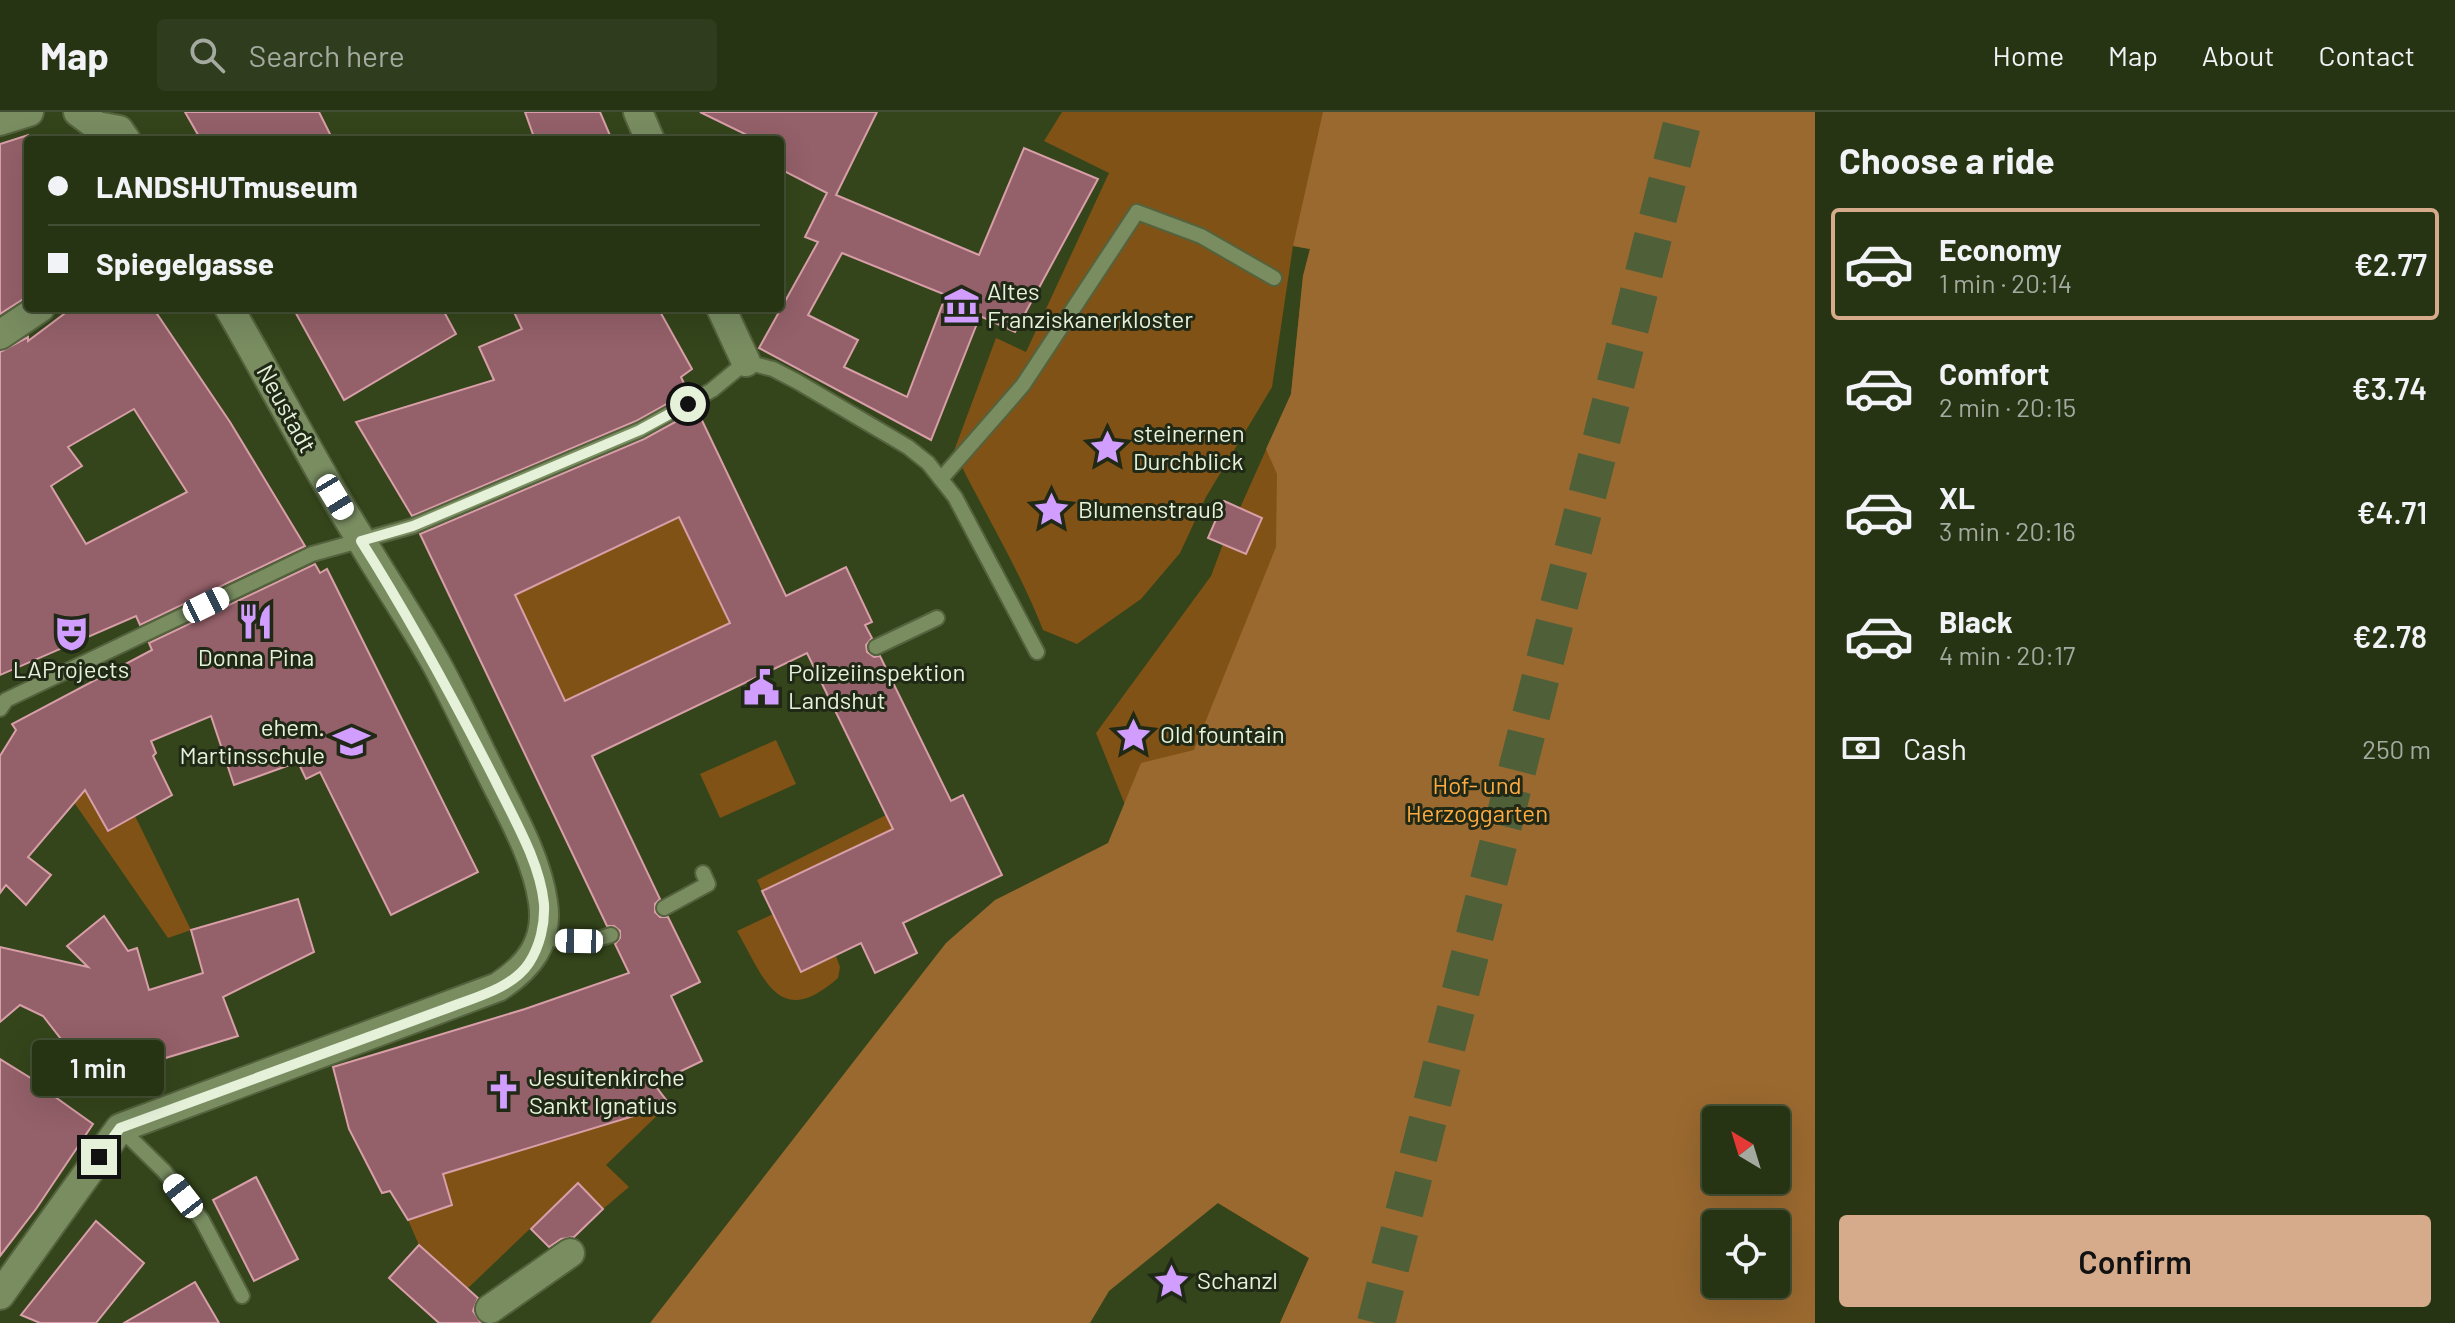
<!DOCTYPE html>
<html lang="en">
<head>
<meta charset="utf-8">
<style>
  :root { --surface:#273414; --page:#2f3c1d; --text:#f1f3f6; --muted:#a4aaa0; --line:#434f34; --accent:#d6ab8b }
  body { margin:0; font-family:Barlow,sans-serif; background:var(--page); color:var(--text); height:100vh; display:flex; flex-direction:column; font-size:30px; white-space:nowrap }
  * { box-sizing:border-box; margin:0 }
  p { font-size:26px; color:var(--muted) }
  .icon { flex:none; width:44px; height:44px; fill:none; stroke:currentColor; stroke-width:2; stroke-linecap:round; stroke-linejoin:round }
  .map { position:relative; flex:1; overflow:hidden }
  .panel { display:flex; flex-direction:column; background:var(--surface); width:640px }
  .panel>* { flex:none }
  .hud { position:absolute; left:24px; top:24px; width:760px; height:176px; border-radius:8px; box-shadow:0 8px 32px #0002,0 0 0 2px var(--line); display:grid; align-content:center; height:176px; padding:0 24px; background:var(--surface) }
  .needle { width:52px; rotate:322deg }
  .controls { position:absolute; left:1702px; top:994px; display:grid; gap:16px }
  .controls a { display:grid; place-items:center; width:88px; height:88px; border-radius:8px; background:var(--surface); box-shadow:0 8px 32px #0002,0 0 0 2px var(--line); font-size:40px }
  .end { position:absolute; width:36px; height:36px; margin:-18px; border:10px solid #e5f1d9; background:#111; box-shadow:0 0 0 4px #111 }
  .from { border-radius:50% }
  .bubble { position:absolute; height:56px; border-radius:8px; background:var(--surface); box-shadow:0 8px 32px #0002,0 0 0 2px var(--line); font-size:26px; font-weight:600; line-height:56px; text-align:center }
  .car { position:absolute; width:24px; height:48px; margin:-24px -12px; border-radius:10px; box-shadow:0 0 6px 2px #0007; background:linear-gradient(#fff 24%,#345 0 40%,#fff 0 76%,#345 0 86%,#fff 0) }
  .hud b { display:flex; align-items:center; gap:28px; height:76px; font-size:30px }
  .hud b+b { border-top:2px solid var(--line) }
  .hud i { width:20px; height:20px; background:var(--text) }
  ul { padding:0; list-style:none }
  li { display:flex; align-items:center; gap:24px; height:112px; margin:0 16px 12px; padding:0 8px; border:4px solid transparent; border-radius:8px }
  li div { flex:1 }
  li b { display:block; font-size:30px }
  li em { font-style:normal; font-weight:600 }
  li.selected { border-color:var(--accent) }
  li>.icon { width:72px; height:72px; stroke-width:1.5 }
  h2 { padding:0 24px; font-size:36px; line-height:96px }
  .pay { display:flex; align-items:center; gap:20px; height:88px; padding:0 24px; font-size:30px }
  .pay p { margin-inline-start:auto }
  .action { display:flex; gap:16px; margin-top:auto; padding:16px 24px }
  .action a { flex:1; height:92px; border-radius:8px; background:var(--accent); color:#111; font-size:32px; font-weight:600; line-height:92px; text-align:center }
  header { display:flex; align-items:center; gap:48px; box-sizing:border-box; height:112px; padding:0 40px; background:var(--surface); border-bottom:2px solid var(--line) }
  header strong { font-size:38px }
  nav { display:flex; gap:44px; margin-inline-start:auto; font-size:28px }
  .search { width:560px; height:72px; background:var(--page); display:flex; align-items:center; gap:20px; box-sizing:border-box; padding:0 28px; border-radius:8px; color:var(--muted); font-size:30px }
  main { display:flex; flex:1; min-height:0 }
  .map>svg:first-child { display:block }
</style>
</head>
<body>
<header>
<strong>Map</strong>
<div class="search"><svg class="icon" aria-label="search" viewBox="0 0 24 24"><circle cx="10" cy="10" r="6"/><path d="M15 15l6 6"/></svg>Search here</div>
<nav><a>Home</a><a>Map</a><a>About</a><a>Contact</a></nav>
</header>
<main>
<div class="map">
<svg width="1815" height="1211" viewBox="0 0 1815 1211">
  <rect width="100%" height="100%" fill="#34451b"/>
  <!-- green -->
  <g fill="#815215" fill-rule="evenodd">
    <path d="M 1062,0 L 1815,0 L 1815,1211 L 1280,1211 L 1309,1146 L 1218,1091 L 1142,735 L 1096,621 L 1211,464 L 1223,432 L 1246,442 L 1262,406 L 1240,396 L 1291,282 L 1303,164 L 1310,137 L 1293,134 L 1272,275 L 1206,385 L 1180,441 L 1141,487 L 1077,532 L 1043,518 C 1019,456 983,399 954,339 L 996,226 L 1026,240 L 1109,61 L 1044,29 ZM 1716,1008 L 1776,1008 L 1776,1068 L 1716,1068 ZM 1716,1112 L 1776,1112 L 1776,1172 L 1716,1172 Z"/>
    <polygon points="679,405 729,511 565,589 515,483"/>
    <polygon points="776,628 796,672 720,706 700,662"/>
    <polygon points="85,678 108,719 135,704 191,818 168,826 71,686"/>
    <polygon points="886,703 893,717 762,779 757,768"/>
    <path d="M 773,802 L 801,860 L 836,844 L 840,855 L 838,866 C 779,918 765,868 737,819 Z"/>
    <polygon points="669,992 606,1053 629,1075 603,1097 578,1071 467,1177 419,1133 408,1108 452,1093 443,1062"/>
  </g>
  <!-- forest -->
  <path fill="#9a6930" fill-rule="evenodd" d="M 1323,0 L 1815,0 L 1815,1211 L 1280,1211 L 1309,1146 L 1218,1091 L 1109,1179 L 1090,1211 L 650,1211 L 946,831 L 995,788 L 1108,731 L 1141,651 L 1194,638 L 1276,435 L 1277,362 L 1266,337 L 1291,282 L 1303,164 L 1310,137 L 1293,134 ZM 1716,1008 L 1776,1008 L 1776,1068 L 1716,1068 ZM 1716,1112 L 1776,1112 L 1776,1172 L 1716,1172 Z"/>
  <!-- building -->
  <g fill="#946069" stroke="#d89fa8" stroke-width="2" fill-rule="evenodd">
    <polygon points="185,0 319,0 333,28 201,28"/>
    <polygon points="525,0 600,0 612,28 535,28"/>
    <path d="M 700,0 L 877,0 L 836,83 L 979,143 L 1024,36 L 1098,67 L 1015,220 L 980,204 L 931,328 L 759,236 L 818,130 L 805,125 L 827,81 L 780,57 L 780,28 L 757,28 ZM 842,141 L 946,183 L 907,285 L 844,255 L 858,228 L 808,203 Z"/>
    <polygon points="28,23 28,184 0,202 0,32"/>
    <path d="M 72,196 L 153,196 L 230,310 L 305,434 L 140,513 L 136,504 L 0,563 L 0,240 L 28,225 L 28,229 ZM 134,297 L 187,380 L 86,432 L 51,374 L 82,354 L 68,335 Z"/>
    <polygon points="293,196 442,196 456,222 344,288"/>
    <polygon points="512,196 658,196 692,257 681,265 688,280 636,309 412,404 356,310 494,268 479,235 522,217"/>
    <path d="M 697,298 L 786,484 L 846,455 L 872,510 L 865,513 L 872,526 L 866,533 L 867,540 L 874,545 L 880,544 L 951,689 L 963,683 L 1002,763 L 903,811 L 917,841 L 875,861 L 861,831 L 801,860 L 762,779 L 893,717 L 807,541 L 592,644 L 660,787 L 655,792 L 655,800 L 660,805 L 668,805 L 700,870 L 671,884 L 702,949 L 654,972 L 670,993 L 443,1062 L 452,1093 L 408,1108 L 390,1079 L 382,1081 L 349,1017 L 333,955 L 525,897 L 629,861 L 615,832 L 620,826 L 620,819 L 614,814 L 607,814 L 420,422 L 644,327 ZM 679,405 L 730,511 L 565,589 L 515,483 Z"/>
    <polygon points="1224,389 1262,406 1246,442 1208,426"/>
    <polygon points="315,452 320,461 327,457 478,760 391,803 320,660 306,667 298,650 234,673 211,604 151,629 156,641 153,644 172,683 108,719 85,678 28,745 51,763 26,793 6,773 0,781 0,644 16,618 12,612 152,538 149,531"/>
    <polygon points="298,787 314,840 223,885 238,924 93,968 43,904 20,893 0,910 0,835 88,855 67,834 104,804 128,839 137,836 149,878 203,861 191,818"/>
    <polygon points="0,947 55,981 51,982 93,1012 36,1097 0,1144"/>
    <polygon points="256,1065 298,1147 254,1169 213,1088"/>
    <polygon points="578,1071 603,1097 574,1125 561,1127 549,1135 531,1117"/>
    <polygon points="96,1109 144,1151 96,1211 40,1211 21,1203"/>
    <polygon points="419,1133 478,1186 473,1199 481,1211 439,1211 389,1166"/>
    <polygon points="195,1170 219,1211 124,1211"/>
  </g>
  <g fill="none" stroke-linecap="round" stroke-linejoin="round">
    <!-- secondary-tunnel -->
    <polyline stroke="#4f5f38" stroke-width="38" stroke-dasharray="38 19" stroke-linecap="butt" points="1376,1211 1685,0"/>
    <defs>
      <g id="lane">
        <polyline points="941,367 1023,273 1137,100 1201,124 1274,166"/>
        <polyline points="876,535 937,506"/>
        <polyline points="0,597 6,588 312,442 413,414 640,318 712,278 746,250 773,257 798,270 908,335 928,351 955,385 1037,540"/>
        <polyline points="664,796 708,772 703,761"/>
        <path d="M 540,825 C 564,830 588,831 611,823"/>
        <polyline points="120,1016 164,1059 202,1108 242,1184"/>
      </g>
      <g id="street">
        <polyline points="78,0 97,14 119,18 126,28"/>
        <polyline points="638,0 650,28"/>
        <polyline points="0,9 29,0"/>
        <polyline points="721,196 746,250"/>
        <polyline points="0,223 40,196"/>
        <path d="M 0,1183 L 120,1016 L 498,875 C 529,855 549,830 543,790 C 537,748 513,705 494,667 C 475,629 457,590 437,553 C 413,510 386,470 361,428 C 314,353 274,273 229,196"/>
        <polyline points="490,1197 570,1141"/>
      </g>
    </defs>
    <!-- lane casing -->
    <use href="#lane" stroke="#54623d" stroke-width="18"/>
    <!-- street casing -->
    <use href="#street" stroke="#54623d" stroke-width="32"/>
    <!-- lane -->
    <use href="#lane" stroke="#798d61" stroke-width="14"/>
    <!-- street -->
    <use href="#street" stroke="#798d61" stroke-width="28"/>
  </g>
  <g fill="none" stroke-linecap="round" stroke-linejoin="round">
    <!-- route -->
    <path stroke="#e5f1d9" stroke-width="10" d="M 99,1045 L 120,1016 L 445,897 C 472,886 512,877 529,851 C 540,834 545,812 544,792 C 540,750 513,705 495,668 C 453,586 410,506 361,429 L 413,414 L 640,318 L 688,292"/>
  </g>
  <!-- icons -->
  <defs>
    <symbol id="museum-bare" viewBox="-9 -9 18 18"><path d="M0-6L6-3V-2H-6V-3ZM-5-1h2V3h-2ZM-1-1h2V3h-2ZM3-1h2V3H3ZM-6 4H6V6H-6Z" fill="#d19dfe" stroke="#202816" stroke-width="2.5" paint-order="stroke"/></symbol>
    <symbol id="sight-bare" viewBox="-9 -9 18 18"><path d="M0-6L1.8-2.2L6-1.7L2.9 1.2L3.7 5.4L0 3.3L-3.7 5.4L-2.9 1.2L-6-1.7L-1.8-2.2Z" fill="#d19dfe" stroke="#202816" stroke-width="2.5" paint-order="stroke"/></symbol>
    <symbol id="restaurant-bare" viewBox="-9 -9 18 18"><path d="M-5-6h1v4h1v-4h1v4h1v-4h1v5L-1.5 .5V6h-2V.5L-5-1ZM5-6V6H3V1.5H1.5Q1.5-4 5-6Z" fill="#d19dfe" stroke="#202816" stroke-width="2.5" paint-order="stroke"/></symbol>
    <symbol id="theatre-bare" viewBox="-9 -9 18 18"><path d="M-5-5.5Q0-4 5-5.5V0Q5 5 0 6Q-5 5-5 0ZM-3.3-2.5H-1v1.5H-3.3ZM1-2.5H3.3v1.5H1ZM-2.8 1Q0 5.5 2.8 1Z" fill="#d19dfe" stroke="#202816" stroke-width="2.5" paint-order="stroke"/></symbol>
    <symbol id="civic-bare" viewBox="-9 -9 18 18"><path d="M-.6-6.5H3V-4.5H.6V-3L4-1V1h2V6H-6V1h2V-1L-.6-3ZM-1.2 2.5V6h2.4V2.5Z" fill="#d19dfe" stroke="#202816" stroke-width="2.5" paint-order="stroke"/></symbol>
    <symbol id="school-bare" viewBox="-9 -9 18 18"><path d="M0-5L7-2L0 1L-7-2ZM-4 1L0 2.5L4 1V4Q0 6-4 4Z" fill="#d19dfe" stroke="#202816" stroke-width="2.5" paint-order="stroke"/></symbol>
    <symbol id="church-bare" viewBox="-9 -9 18 18"><path d="M-1.2-6h2.4v3.5h3.3v2.4h-3.3V6h-2.4V-.1h-3.3v-2.4h3.3Z" fill="#d19dfe" stroke="#202816" stroke-width="2.5" paint-order="stroke"/></symbol>
  </defs>
  <g fill-rule="evenodd">
    <use href="#museum-bare" x="936" y="168" width="51" height="51"/>
    <use href="#sight-bare" x="1082" y="310" width="51" height="51"/>
    <use href="#sight-bare" x="1026" y="372" width="51" height="51"/>
    <use href="#restaurant-bare" x="230" y="484" width="51" height="51"/>
    <use href="#theatre-bare" x="46" y="496" width="51" height="51"/>
    <use href="#civic-bare" x="736" y="550" width="51" height="51"/>
    <use href="#sight-bare" x="1108" y="598" width="51" height="51"/>
    <use href="#school-bare" x="326" y="604" width="51" height="51"/>
    <use href="#church-bare" x="478" y="954" width="51" height="51"/>
    <use href="#sight-bare" x="1146" y="1144" width="51" height="51"/>
  </g>
  <g text-anchor="middle" stroke-width="6" stroke-linejoin="round" paint-order="stroke">
    <!-- poi labels -->
    <g font-size="24" fill="#e5f1d9" stroke="#202816" text-anchor="start">
      <text x="987" y="188">Altes<tspan x="987" dy="28">Franziskanerkloster</tspan></text>
      <text x="1133" y="330">steinernen<tspan x="1133" dy="28">Durchblick</tspan></text>
      <text x="1078" y="406">Blumenstrauß</text>
      <text x="256" y="554" text-anchor="middle">Donna Pina</text>
      <text x="71" y="566" text-anchor="middle">LAProjects</text>
      <text x="788" y="569">Polizeiinspektion<tspan x="788" dy="28">Landshut</tspan></text>
      <text x="325" y="624" text-anchor="end">ehem.<tspan x="325" dy="28">Martinsschule</tspan></text>
      <text x="1160" y="631">Old fountain</text>
      <text x="529" y="974">Jesuitenkirche<tspan x="529" dy="28">Sankt Ignatius</tspan></text>
      <text x="1197" y="1177">Schanzl</text>
    </g>
    <!-- street labels -->
    <g font-size="24" fill="#e5f1d9" stroke="#202816">
      <text transform="translate(286 297) rotate(61)" y="8">Neustadt</text>
    </g>
    <!-- park labels -->
    <g font-size="24" fill="#ffab41" stroke="#202816">
      <text x="1477" y="682">Hof- und<tspan x="1477" dy="28">Herzoggarten</tspan></text>
    </g>
  </g>
</svg>
<div class="controls">
<a><svg class="needle" viewBox="-14 -14 28 28"><path d="M0-13l5 13h-10z" fill="#e53935"/><path d="M0 13l5-13h-10z" fill="#a4aaa0"/></svg></a>
<a><svg class="icon" aria-label="locate" viewBox="0 0 24 24"><circle cx="12" cy="12" r="6"/><path d="M12 2v4M12 18v4M2 12h4M18 12h4"/></svg></a>
</div>
<i class="end from" style="left:688px;top:292px"></i>
<i class="end" style="left:99px;top:1045px"></i>
<div class="bubble" style="left:32px;top:928px;width:132px">1 min</div>
<i class="car" style="left:335px;top:385px;rotate:149deg"></i>
<i class="car" style="left:206px;top:493px;rotate:64deg"></i>
<i class="car" style="left:579px;top:829px;rotate:271deg"></i>
<i class="car" style="left:183px;top:1084px;rotate:322deg"></i>
<div class="hud">
<b><i class="from"></i>LANDSHUTmuseum</b>
<b><i></i>Spiegelgasse</b>
</div>
</div>
<section class="panel">
<h2>Choose a ride</h2>
<ul>
<li class="selected"><svg class="icon" aria-label="car" viewBox="0 0 24 24"><path d="M5 17H2v-5l4-1 3-4h7l3 4 3 1v5h-3M9 17h6M6 11h13"/><circle cx="7" cy="17" r="2"/><circle cx="17" cy="17" r="2"/></svg><div><b>Economy</b><p>1 min · 20:14</p></div><em>€2.77</em></li>
<li><svg class="icon" aria-label="car" viewBox="0 0 24 24"><path d="M5 17H2v-5l4-1 3-4h7l3 4 3 1v5h-3M9 17h6M6 11h13"/><circle cx="7" cy="17" r="2"/><circle cx="17" cy="17" r="2"/></svg><div><b>Comfort</b><p>2 min · 20:15</p></div><em>€3.74</em></li>
<li><svg class="icon" aria-label="car" viewBox="0 0 24 24"><path d="M5 17H2v-5l4-1 3-4h7l3 4 3 1v5h-3M9 17h6M6 11h13"/><circle cx="7" cy="17" r="2"/><circle cx="17" cy="17" r="2"/></svg><div><b>XL</b><p>3 min · 20:16</p></div><em>€4.71</em></li>
<li><svg class="icon" aria-label="car" viewBox="0 0 24 24"><path d="M5 17H2v-5l4-1 3-4h7l3 4 3 1v5h-3M9 17h6M6 11h13"/><circle cx="7" cy="17" r="2"/><circle cx="17" cy="17" r="2"/></svg><div><b>Black</b><p>4 min · 20:17</p></div><em>€2.78</em></li>
</ul>
<div class="pay"><svg class="icon" aria-label="cash" viewBox="0 0 24 24"><path d="M3 7h18v10H3z"/><circle cx="12" cy="12" r="2"/></svg>Cash<p>250 m</p></div>
<div class="action"><a>Confirm</a></div>
</section>
</main>
</body>
</html>
